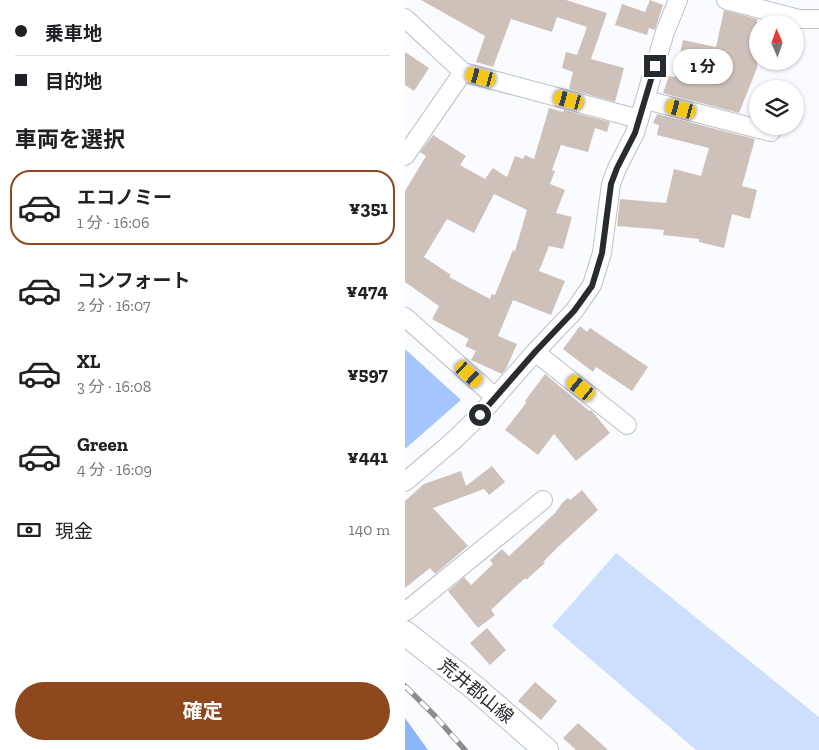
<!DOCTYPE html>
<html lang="ja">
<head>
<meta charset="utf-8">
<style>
  :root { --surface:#fff; --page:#f6f6f6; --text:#202124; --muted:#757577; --line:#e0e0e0; --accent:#8d481e }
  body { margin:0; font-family:"Zilla Slab","Noto Sans JP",serif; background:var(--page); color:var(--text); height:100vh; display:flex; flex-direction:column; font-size:19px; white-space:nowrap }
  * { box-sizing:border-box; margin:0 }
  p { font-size:16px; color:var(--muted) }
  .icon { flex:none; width:28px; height:28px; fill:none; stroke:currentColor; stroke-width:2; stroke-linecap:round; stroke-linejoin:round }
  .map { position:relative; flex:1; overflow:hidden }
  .panel { display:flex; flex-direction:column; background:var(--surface); width:405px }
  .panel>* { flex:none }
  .hud { display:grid; align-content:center; height:110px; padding:0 15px; background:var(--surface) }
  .needle { width:32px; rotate:358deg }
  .buttons { position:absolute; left:344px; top:15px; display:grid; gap:10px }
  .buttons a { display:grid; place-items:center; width:55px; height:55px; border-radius:50%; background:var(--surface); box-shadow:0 1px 4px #0004; font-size:25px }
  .end { position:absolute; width:22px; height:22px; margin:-11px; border:6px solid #272a2e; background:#fff; box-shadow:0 0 0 2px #fff }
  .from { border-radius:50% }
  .bubble { position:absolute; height:35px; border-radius:18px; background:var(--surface); box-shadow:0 1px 4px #0004; font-size:16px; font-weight:700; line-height:35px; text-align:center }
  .car { position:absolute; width:15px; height:30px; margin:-15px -8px; border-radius:6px; box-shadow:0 0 4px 1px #0007; background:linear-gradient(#f5c518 24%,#345 0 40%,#f5c518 0 76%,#345 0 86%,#f5c518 0) }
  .hud b { display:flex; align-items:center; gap:18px; height:48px; font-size:19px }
  .hud b+b { border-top:1px solid var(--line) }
  .hud i { width:12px; height:12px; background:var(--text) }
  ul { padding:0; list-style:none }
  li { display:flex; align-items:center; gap:15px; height:75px; margin:0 10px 8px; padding:0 5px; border:2px solid transparent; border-radius:20px }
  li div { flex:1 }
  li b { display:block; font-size:19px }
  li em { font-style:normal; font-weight:700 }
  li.active { border-color:var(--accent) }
  li>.icon { width:45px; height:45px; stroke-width:1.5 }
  h2 { padding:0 15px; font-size:22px; line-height:60px }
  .pay { display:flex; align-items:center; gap:12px; height:55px; padding:0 15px; font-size:19px }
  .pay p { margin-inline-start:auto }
  .button { display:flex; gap:10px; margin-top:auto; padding:10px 15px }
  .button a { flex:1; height:58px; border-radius:30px; background:var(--accent); color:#fff; font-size:20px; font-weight:700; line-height:58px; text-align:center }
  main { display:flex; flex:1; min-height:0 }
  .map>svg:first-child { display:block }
</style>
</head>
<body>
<main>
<section class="panel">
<div class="hud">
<b><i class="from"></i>乗車地</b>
<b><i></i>目的地</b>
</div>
<h2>車両を選択</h2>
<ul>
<li class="active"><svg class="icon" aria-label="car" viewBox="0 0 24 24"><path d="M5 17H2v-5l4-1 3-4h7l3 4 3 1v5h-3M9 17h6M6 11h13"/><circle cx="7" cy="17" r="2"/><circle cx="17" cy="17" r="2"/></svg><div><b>エコノミー</b><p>1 分 · 16:06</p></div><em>¥351</em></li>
<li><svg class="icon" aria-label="car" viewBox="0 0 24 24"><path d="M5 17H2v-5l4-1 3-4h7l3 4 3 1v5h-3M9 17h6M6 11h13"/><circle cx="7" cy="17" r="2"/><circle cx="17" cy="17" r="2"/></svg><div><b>コンフォート</b><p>2 分 · 16:07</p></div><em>¥474</em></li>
<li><svg class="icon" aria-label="car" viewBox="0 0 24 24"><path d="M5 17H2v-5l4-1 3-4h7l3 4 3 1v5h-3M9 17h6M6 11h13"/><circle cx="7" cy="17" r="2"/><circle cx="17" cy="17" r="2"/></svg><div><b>XL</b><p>3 分 · 16:08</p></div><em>¥597</em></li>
<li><svg class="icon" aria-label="car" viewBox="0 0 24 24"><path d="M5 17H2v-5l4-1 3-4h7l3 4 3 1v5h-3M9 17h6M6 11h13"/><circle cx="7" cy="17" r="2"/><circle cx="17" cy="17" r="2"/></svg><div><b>Green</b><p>4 分 · 16:09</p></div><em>¥441</em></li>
</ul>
<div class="pay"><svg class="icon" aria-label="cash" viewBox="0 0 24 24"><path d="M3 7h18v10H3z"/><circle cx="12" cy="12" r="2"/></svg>現金<p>140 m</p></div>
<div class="button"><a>確定</a></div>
</section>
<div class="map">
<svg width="414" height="750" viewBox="0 0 414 750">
  <rect width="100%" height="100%" fill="#fafbfe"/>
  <!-- green -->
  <polygon fill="#cddffd" points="211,553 414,717 414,750 291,750 147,626"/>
  <!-- forest -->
  <polygon fill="#8cb5fa" points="0,718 23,750 0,750"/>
  <!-- water -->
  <polygon fill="#a4c5fd" points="0,349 56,400 0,449"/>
  <!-- building -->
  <g fill="#cec1ba" fill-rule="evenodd">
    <polygon points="16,0 161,0 202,13 186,59 219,68 210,102 164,89 168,72 157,68 161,52 172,55 182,27 152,17 147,32 106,19 88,67 71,62 80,36"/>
    <polygon points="245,0 258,5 250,30 244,28 242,35 210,25 217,4 240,12"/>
    <polygon points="319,10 352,19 352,68 334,113 258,93 264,76 270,77 278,40 311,47"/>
    <polygon points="0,52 24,68 9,91 0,85"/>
    <path d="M 144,108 L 158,112 L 159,110 L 205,122 L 202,132 L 190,128 L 183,152 L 156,145 L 147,170 L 150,171 L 145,184 L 160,190 L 151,213 L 167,217 L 158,249 L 144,246 L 134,271 L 160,281 L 146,315 L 108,300 L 93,336 L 112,344 L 101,369 L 97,374 L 66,360 L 71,351 L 60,346 L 64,339 L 27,319 L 34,306 L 0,282 L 0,191 L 21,156 L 15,152 L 28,135 L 61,156 L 55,165 L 80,179 L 88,168 L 102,177 L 110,156 L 118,159 L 120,155 L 129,159 ZM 89,194 L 122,210 L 110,251 L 108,250 L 90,295 L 87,294 L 85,299 L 44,277 L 46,275 L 19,257 L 42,219 L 69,233 Z"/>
    <polygon points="252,114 350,139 337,186 352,190 345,219 327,214 319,248 294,242 294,239 258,235 259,230 212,226 215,199 261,203 269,169 296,176 304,148 252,135 254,125 248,123"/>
    <polygon points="175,326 182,332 185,328 243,367 227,391 191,367 188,372 158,349"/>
    <polygon points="140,374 183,410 187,411 205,433 171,461 149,434 133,455 100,430 121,403 120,401"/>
    <polygon points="87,466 100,482 84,495 79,489 28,508 63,546 30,574 25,568 0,588 0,501 19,484 56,471 61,486"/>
    <polygon points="177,490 193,510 153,547 138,562 140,563 121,580 120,578 86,610 90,615 73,628 43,591 59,577 66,585 88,564 85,560 97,549 104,556 150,513 157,503 163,498 165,500"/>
    <polygon points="82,628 101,650 85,665 65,643"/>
    <polygon points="130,682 152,701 136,720 113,701"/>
    <polygon points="173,723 203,750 171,750 158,738"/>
  </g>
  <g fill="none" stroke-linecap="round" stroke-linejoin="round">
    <defs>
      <g id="minor">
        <polyline points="321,0 394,19 414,19"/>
        <polyline points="0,18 58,72 234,119"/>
        <polyline points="241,100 366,132"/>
        <polyline points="0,156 58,72"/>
        <polyline points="0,317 90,397"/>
        <polyline points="130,352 222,425"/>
        <polyline points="0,482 47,442 75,415 130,352 169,311 187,285 197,253 206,184 212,168 230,133 260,32 273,0"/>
        <polyline points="0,612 138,500"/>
      </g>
      <polyline id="secondary" points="0,633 70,688 141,750"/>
    </defs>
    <!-- minor casing -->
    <use href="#minor" stroke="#bac0cc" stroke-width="20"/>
    <!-- secondary casing -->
    <use href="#secondary" stroke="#bac0cc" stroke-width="26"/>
    <!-- minor -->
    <use href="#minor" stroke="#fff" stroke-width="18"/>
    <!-- secondary -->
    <use href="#secondary" stroke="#fff" stroke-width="24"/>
    <defs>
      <polyline id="rail" points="0,686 30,716 60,750"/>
    </defs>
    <!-- rail casing -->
    <use href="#rail" stroke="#8a8c90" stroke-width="5.5"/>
    <!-- rail -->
    <use href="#rail" stroke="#fff" stroke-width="4" stroke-dasharray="11" stroke-linecap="butt"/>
  </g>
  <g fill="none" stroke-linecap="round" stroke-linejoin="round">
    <!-- route -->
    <polyline stroke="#272a2e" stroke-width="6" points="75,415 130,352 169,311 187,286 197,253 206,184 212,168 230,133 250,66"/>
  </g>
  <g text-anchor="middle" stroke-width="4.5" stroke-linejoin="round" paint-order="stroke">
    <!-- street labels -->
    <g font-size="18" fill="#272a2e" stroke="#fff">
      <text transform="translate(71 691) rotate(39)" y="6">荒井郡山線</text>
    </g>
  </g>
</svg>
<div class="buttons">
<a><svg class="needle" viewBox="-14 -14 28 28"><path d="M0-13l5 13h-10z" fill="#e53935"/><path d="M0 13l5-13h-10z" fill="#757577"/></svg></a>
<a><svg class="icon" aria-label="layers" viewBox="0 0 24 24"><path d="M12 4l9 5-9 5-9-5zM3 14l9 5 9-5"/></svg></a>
</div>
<i class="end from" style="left:75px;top:415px"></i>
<i class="end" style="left:250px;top:66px"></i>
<div class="bubble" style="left:268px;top:49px;width:60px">1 分</div>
<i class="car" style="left:76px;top:77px;rotate:285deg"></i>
<i class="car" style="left:164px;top:100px;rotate:285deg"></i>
<i class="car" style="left:276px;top:109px;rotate:285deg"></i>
<i class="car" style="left:64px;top:374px;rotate:132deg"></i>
<i class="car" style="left:176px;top:388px;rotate:309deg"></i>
</div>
</main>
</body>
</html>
